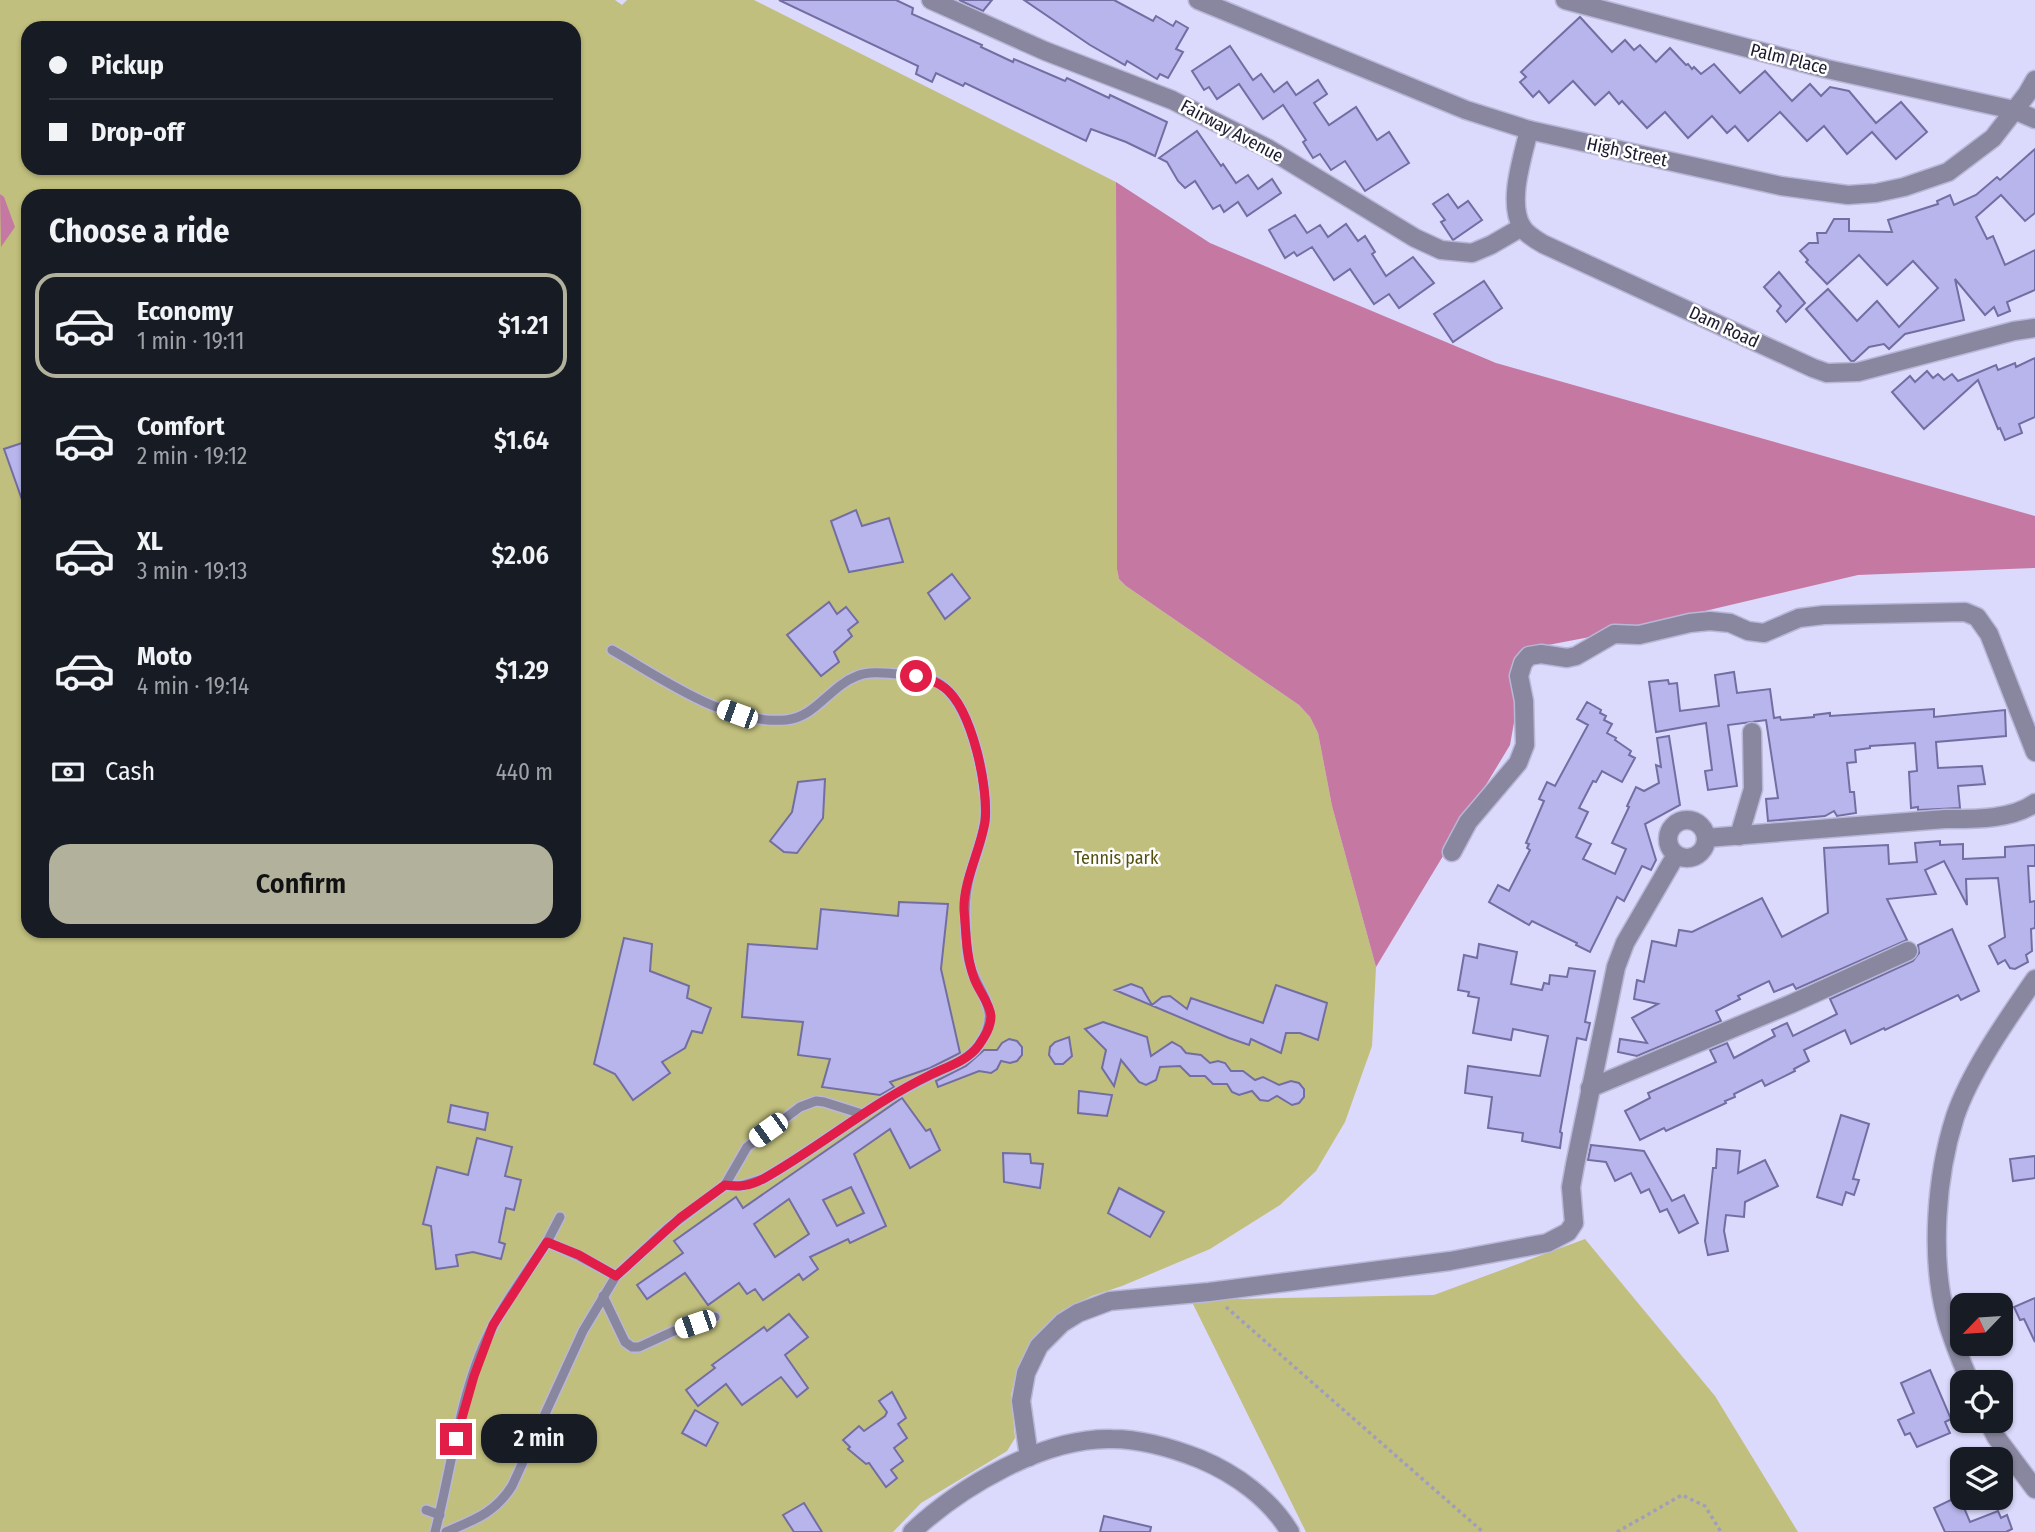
<!DOCTYPE html>
<html lang="en">
<head>
<meta charset="utf-8">
<style>
  :root { --surface:#171b24; --page:#20242c; --text:#f1f3f6; --muted:#9ea1a6; --line:#363941; --accent:#b1b19c }
  body { margin:0; font-family:"Fira Sans Condensed",sans-serif; background:var(--page); color:var(--text); height:100vh; display:flex; flex-direction:column; font-size:26px; white-space:nowrap }
  * { box-sizing:border-box; margin:0 }
  p { font-size:23px; color:var(--muted) }
  .icon { flex:none; width:38px; height:38px; fill:none; stroke:currentColor; stroke-width:2; stroke-linecap:round; stroke-linejoin:round }
  .map { position:relative; flex:1; overflow:hidden }
  .sheet { position:absolute; left:21px; top:189px; width:560px; height:749px; display:flex; flex-direction:column; background:var(--surface); border-radius:21px; box-shadow:0 2px 5px #0004 }
  .sheet>* { flex:none }
  .top-card { position:absolute; left:21px; top:21px; width:560px; height:154px; border-radius:21px; box-shadow:0 2px 5px #0004; display:grid; align-content:center; height:154px; padding:0 28px; background:var(--surface) }
  .needle { width:46px; rotate:245deg }
  .fabs { position:absolute; left:1950px; top:1293px; display:grid; gap:14px }
  .fabs a { display:grid; place-items:center; width:63px; height:63px; border-radius:14px; background:var(--surface); box-shadow:0 2px 5px #0004; font-size:35px }
  .end { position:absolute; width:32px; height:32px; margin:-16px; border:9px solid #e11d48; background:#fff; box-shadow:0 0 0 4px #fff }
  .from { border-radius:50% }
  .bubble { position:absolute; height:49px; border-radius:21px; background:var(--surface); box-shadow:0 2px 5px #0004; font-size:23px; font-weight:600; line-height:49px; text-align:center }
  .car { position:absolute; width:21px; height:42px; margin:-21px -10px; border-radius:9px; box-shadow:0 0 5px 2px #0007; background:linear-gradient(#fff 24%,#345 0 40%,#fff 0 76%,#345 0 86%,#fff 0) }
  .top-card b { display:flex; align-items:center; gap:24px; height:66px; font-size:26px }
  .top-card b+b { border-top:2px solid var(--line) }
  .top-card i { width:18px; height:18px; background:var(--text) }
  ul { padding:0; list-style:none }
  li { display:flex; align-items:center; gap:21px; height:105px; margin:0 14px 10px; padding:0 14px; border:4px solid transparent; border-radius:21px }
  li div { flex:1 }
  li b { display:block; font-size:26px }
  li em { font-style:normal; font-weight:600 }
  li.current { border-color:var(--accent) }
  li>.icon { width:63px; height:63px; stroke-width:1.5 }
  h2 { padding:0 28px; font-size:32px; line-height:84px }
  .pay { display:flex; align-items:center; gap:18px; height:77px; padding:0 28px; font-size:26px }
  .pay p { margin-inline-start:auto }
  .button { display:flex; gap:14px; margin-top:auto; padding:14px 28px }
  .button a { flex:1; height:80px; border-radius:21px; background:var(--accent); color:#111; font-size:28px; font-weight:600; line-height:80px; text-align:center }
  .map>svg:first-child { display:block }
</style>
</head>
<body>
<div class="map">
<svg width="2035" height="1532" viewBox="0 0 2035 1532">
  <rect width="100%" height="100%" fill="#dbd9fc"/>
  <!-- green -->
  <g fill="#c1bf7d" fill-rule="evenodd">
    <path d="M 0,0 L 615,0 L 622,5 L 627,0 L 754,0 L 1116,182 L 1117,569 L 1119,579 L 1126,586 L 1299,705 L 1310,717 L 1318,733 L 1332,806 L 1376,967 L 1372,1046 L 1345,1122 L 1316,1171 L 1280,1205 L 1210,1249 L 1122,1286 L 1092,1296 L 1063,1310 L 1034,1338 L 1017,1371 L 1011,1395 L 1015,1438 L 1007,1451 L 921,1503 L 893,1532 L 0,1532 ZM 28,28 L 574,28 L 574,168 L 28,168 ZM 28,196 L 574,196 L 574,931 L 28,931 Z"/>
    <polygon points="1585,1239 1715,1396 1798,1532 1306,1532 1191,1300 1434,1295"/>
  </g>
  <!-- water -->
  <g fill="#c579a2">
    <polygon points="1116,182 1210,243 1496,363 2035,516 2035,568 1858,575 1616,632 1527,649 1510,745 1376,967 1332,806 1318,733 1310,717 1299,705 1126,586 1119,579 1117,569"/>
    <polygon points="0,194 4,197 15,227 1,247"/>
  </g>
  <!-- building -->
  <g fill="#b8b5ed" stroke="#726ea2" stroke-width="2" fill-rule="evenodd">
    <polygon points="779,0 896,0 913,8 912,14 982,45 981,47 1013,62 1014,59 1065,81 1067,78 1109,98 1110,95 1167,122 1155,156 1126,142 1091,129 1086,141 965,83 963,86 936,73 932,82 916,74 918,66"/>
    <polygon points="959,0 992,0 983,11"/>
    <polygon points="1024,0 1114,0 1153,21 1156,16 1173,26 1176,21 1188,28 1176,49 1183,52 1168,78 1160,74 1157,79 1127,61 1125,65 1090,45"/>
    <polygon points="1580,17 1612,52 1625,40 1634,50 1640,45 1656,62 1670,48 1686,65 1688,64 1692,69 1694,67 1701,74 1714,64 1740,93 1765,71 1792,101 1810,84 1821,96 1830,87 1849,91 1876,123 1901,102 1927,132 1896,159 1872,132 1847,154 1824,126 1807,141 1780,112 1748,141 1735,126 1727,133 1712,116 1688,138 1665,112 1647,128 1622,101 1619,104 1609,92 1595,105 1573,81 1549,103 1539,91 1533,97 1520,82 1526,77 1521,72"/>
    <polygon points="1230,46 1253,80 1261,74 1274,92 1287,82 1296,95 1318,80 1327,94 1314,103 1329,125 1356,107 1377,140 1389,132 1409,163 1365,191 1345,161 1331,170 1320,154 1313,158 1303,142 1306,140 1283,105 1263,119 1239,84 1217,99 1209,87 1204,90 1192,71"/>
    <polygon points="1197,131 1221,166 1223,164 1236,183 1248,175 1258,189 1272,179 1281,193 1247,216 1238,202 1224,212 1220,205 1213,209 1195,181 1185,188 1178,181 1167,162 1159,158"/>
    <polygon points="2035,149 2035,213 2025,221 2001,195 1976,217 1987,239 1993,236 2005,265 2035,250 2035,290 2007,302 2010,311 1998,316 1994,307 1985,315 1955,279 1964,320 1905,334 1889,349 1884,344 1869,347 1854,361 1851,361 1806,309 1828,289 1857,321 1877,301 1899,327 1938,288 1913,261 1887,285 1859,255 1827,284 1806,262 1808,260 1800,251 1809,243 1818,243 1817,233 1826,233 1834,219 1849,219 1849,231 1892,232 1888,220 1938,204 1937,201 1950,195 1954,205 1976,195 1997,177 2000,180"/>
    <polygon points="1448,194 1458,208 1468,201 1482,220 1453,240 1441,222 1445,220 1433,204"/>
    <polygon points="1295,215 1307,233 1320,225 1328,237 1346,224 1358,241 1365,236 1375,252 1372,254 1386,276 1413,257 1434,283 1399,308 1389,294 1374,304 1350,269 1334,280 1312,247 1297,256 1294,252 1285,258 1269,230"/>
    <polygon points="1779,272 1805,303 1786,322 1777,311 1781,306 1764,287"/>
    <polygon points="1484,281 1502,308 1453,342 1434,314"/>
    <polygon points="2035,358 2035,417 2019,424 2022,433 2005,440 2000,428 1998,429 1978,380 1924,429 1892,392 1910,376 1915,382 1927,371 1933,378 1938,374 1944,380 1952,374 1958,381 1996,365 1998,370 2015,363 2016,367"/>
    <polygon points="22,443 28,458 26,511 4,449"/>
    <polygon points="856,510 862,526 889,518 903,562 849,572 831,521"/>
    <polygon points="952,574 970,598 945,619 928,593"/>
    <polygon points="829,602 837,614 846,607 858,622 848,630 852,636 834,652 839,662 821,676 787,635"/>
    <polygon points="1734,672 1737,693 1770,689 1774,718 1780,717 1781,720 1814,717 1814,715 1830,713 1830,716 1934,709 1934,717 2005,710 2006,736 1936,742 1938,768 1982,766 1985,784 1958,786 1960,808 1918,810 1918,807 1911,808 1909,772 1917,771 1915,743 1870,746 1870,748 1855,750 1856,762 1847,763 1850,792 1854,792 1856,813 1837,816 1834,811 1825,816 1768,821 1766,799 1778,798 1766,720 1728,725 1737,786 1708,790 1705,771 1712,770 1706,723 1656,732 1649,682 1668,680 1669,684 1677,683 1680,711 1719,706 1715,675"/>
    <polygon points="1587,702 1601,710 1600,713 1606,716 1604,720 1612,724 1607,733 1616,738 1615,740 1631,751 1629,755 1635,758 1622,782 1602,771 1596,782 1593,781 1579,808 1588,812 1576,837 1591,844 1583,859 1615,874 1626,849 1612,843 1629,807 1627,806 1636,787 1644,791 1659,783 1656,765 1661,767 1657,738 1669,736 1680,805 1645,824 1656,860 1651,870 1642,866 1624,901 1617,897 1590,952 1576,945 1577,943 1532,921 1529,925 1489,902 1498,885 1509,891 1530,850 1527,848 1529,844 1526,843 1544,801 1539,799 1547,782 1555,786 1588,725 1577,719"/>
    <polygon points="825,779 823,818 797,853 784,852 770,841 792,812 798,782"/>
    <polygon points="1940,841 1940,845 1963,844 1963,859 2005,857 2005,847 2035,845 2035,866 2028,866 2030,902 2035,901 2035,928 2031,929 2032,951 2026,955 2028,962 2015,969 2010,968 2005,960 1998,964 1989,946 2005,937 1998,878 1966,879 1967,905 1944,861 1925,870 1936,894 1887,899 1907,940 1796,989 1793,984 1774,992 1769,981 1738,996 1740,999 1716,1011 1721,1021 1637,1056 1618,1052 1620,1039 1647,1043 1632,1018 1658,1004 1634,999 1637,980 1644,982 1652,941 1676,946 1679,930 1692,932 1762,898 1782,937 1828,913 1824,848 1888,845 1889,864 1917,862 1915,843"/>
    <polygon points="899,902 948,904 941,969 960,1053 930,1068 890,1082 894,1087 880,1095 822,1087 830,1059 798,1055 803,1022 742,1017 748,944 817,949 821,909 898,916"/>
    <polygon points="1952,929 1979,991 1961,1000 1958,995 1885,1030 1884,1028 1851,1044 1845,1030 1804,1050 1809,1061 1794,1069 1795,1071 1765,1086 1762,1080 1734,1094 1735,1097 1725,1101 1726,1103 1666,1131 1664,1128 1640,1140 1625,1111 1650,1098 1648,1093 1716,1062 1710,1050 1727,1043 1734,1058 1775,1036 1772,1030 1787,1023 1793,1036 1837,1014 1830,999 1913,961 1919,953 1918,945"/>
    <polygon points="624,938 652,944 650,971 689,986 687,998 711,1008 702,1033 692,1031 685,1048 662,1062 670,1073 633,1100 615,1074 594,1064"/>
    <polygon points="1479,944 1517,952 1511,984 1542,990 1544,983 1549,984 1550,975 1567,977 1569,968 1595,971 1585,1022 1590,1023 1586,1040 1577,1038 1560,1132 1562,1133 1560,1148 1522,1141 1523,1133 1488,1128 1492,1097 1465,1093 1468,1066 1540,1076 1548,1036 1513,1029 1511,1040 1473,1033 1479,998 1468,996 1469,992 1458,990 1464,955 1477,958"/>
    <polygon points="1131,984 1142,988 1152,1005 1162,997 1170,996 1187,1009 1191,998 1263,1023 1276,985 1327,1003 1318,1040 1300,1033 1286,1033 1281,1053 1251,1039 1249,1045 1229,1038 1115,990"/>
    <polygon points="1103,1022 1147,1037 1151,1056 1172,1042 1181,1047 1186,1053 1201,1055 1210,1063 1218,1061 1225,1063 1231,1071 1243,1071 1255,1080 1263,1077 1279,1085 1291,1081 1299,1083 1304,1089 1304,1097 1299,1103 1292,1105 1277,1096 1268,1101 1260,1100 1252,1091 1239,1095 1232,1092 1227,1084 1213,1084 1205,1076 1190,1076 1180,1066 1160,1067 1156,1080 1146,1085 1139,1082 1121,1060 1114,1086 1102,1068 1106,1050 1085,1029"/>
    <polygon points="1069,1037 1072,1056 1063,1064 1055,1064 1049,1055 1050,1047 1055,1042"/>
    <polygon points="1009,1039 1017,1041 1022,1047 1022,1055 1017,1061 1010,1063 1001,1061 997,1069 991,1073 979,1071 938,1087 936,1081 966,1066 984,1050 997,1050 1002,1043"/>
    <polygon points="1079,1091 1112,1095 1107,1116 1078,1113"/>
    <path d="M 902,1098 L 926,1131 L 930,1129 L 940,1150 L 910,1168 L 890,1129 L 854,1154 L 886,1226 L 850,1243 L 848,1239 L 810,1257 L 818,1269 L 803,1280 L 799,1274 L 763,1300 L 755,1289 L 747,1294 L 739,1283 L 708,1305 L 685,1273 L 647,1299 L 637,1285 L 683,1253 L 674,1241 L 736,1197 L 743,1208 ZM 851,1187 L 864,1213 L 837,1226 L 823,1200 ZM 789,1199 L 809,1234 L 775,1257 L 754,1224 Z"/>
    <polygon points="451,1105 488,1113 485,1130 448,1122"/>
    <polygon points="1841,1115 1869,1124 1853,1179 1859,1180 1854,1195 1846,1192 1842,1205 1817,1197"/>
    <polygon points="477,1138 512,1147 505,1176 521,1180 514,1210 506,1208 499,1242 505,1244 501,1259 473,1252 456,1255 458,1266 436,1269 431,1226 423,1224 437,1167 468,1175"/>
    <polygon points="1591,1145 1644,1151 1672,1201 1684,1195 1698,1223 1679,1233 1667,1209 1660,1212 1649,1189 1641,1193 1631,1173 1615,1181 1606,1162 1588,1160"/>
    <polygon points="1717,1149 1740,1151 1738,1173 1765,1160 1778,1186 1745,1202 1744,1217 1726,1215 1724,1231 1728,1251 1708,1255 1705,1241 1713,1168 1716,1168"/>
    <polygon points="1003,1153 1030,1154 1031,1163 1043,1164 1040,1188 1004,1182"/>
    <polygon points="2035,1156 2035,1178 2013,1181 2010,1159"/>
    <polygon points="1119,1188 1164,1212 1150,1237 1108,1213"/>
    <polygon points="2035,1298 2035,1342 2024,1319 2020,1320 2014,1307"/>
    <polygon points="789,1314 808,1337 785,1355 808,1388 797,1397 781,1377 742,1405 726,1384 698,1406 686,1390 715,1368 712,1365 764,1327 767,1331"/>
    <polygon points="1930,1370 1951,1419 1945,1422 1950,1433 1917,1447 1910,1433 1905,1435 1898,1420 1914,1413 1901,1383"/>
    <polygon points="892,1392 906,1418 898,1424 907,1438 894,1448 903,1461 891,1470 897,1478 886,1487 869,1463 866,1464 848,1449 850,1447 843,1440 859,1426 864,1431 885,1416 887,1412 879,1401"/>
    <polygon points="695,1410 718,1423 706,1446 682,1433"/>
    <polygon points="1959,1496 1970,1522 1998,1511 2001,1518 2007,1515 2012,1529 2006,1532 1945,1532 1934,1508"/>
    <polygon points="804,1503 822,1532 794,1532 783,1515"/>
    <polygon points="1104,1516 1151,1527 1150,1532 1100,1532"/>
  </g>
  <g fill="none" stroke-linecap="round" stroke-linejoin="round">
    <defs>
      <g id="lane">
        <polyline points="725,1185 747,1147 800,1107 816,1101 824,1102 862,1114"/>
        <polyline points="547,1242 560,1217"/>
        <polyline points="603,1296 625,1342 632,1347 639,1347 674,1331 715,1317"/>
        <polyline points="426,1510 440,1515"/>
        <path d="M 435,1532 C 452,1467 461,1383 494,1324 C 509,1296 529,1269 547,1242 L 579,1256 L 616,1276"/>
        <path d="M 446,1532 C 474,1520 495,1513 512,1486 L 583,1331 L 616,1276 L 668,1228 L 725,1185 L 740,1186 L 763,1179 C 820,1147 870,1104 929,1076 C 945,1068 967,1061 978,1046 C 1008,1005 970,992 967,949 C 965,923 963,900 970,875 C 975,856 983,839 985,819 C 988,782 971,699 935,681 C 924,676 910,676 898,674 C 885,673 869,671 857,676 C 830,686 816,717 786,720 C 726,725 663,679 612,650"/>
      </g>
      <g id="street">
        <polyline points="931,0 1045,51 1172,100 1267,148 1415,238 1441,250 1472,253 1491,245 1522,227"/>
        <polyline points="1198,0 1466,110 1529,130 1781,186 1848,195 1876,193 1904,187 1948,172 1993,138 2027,94 2035,80"/>
        <polyline points="1565,0 1827,69 2014,110 2035,119"/>
        <path d="M 1529,130 C 1523,156 1507,202 1522,227 C 1526,234 1536,240 1543,244 L 1813,368 L 1827,373 L 1858,372 L 2014,331 L 2035,328"/>
        <circle cx="1687" cy="839" r="19"/>
        <polyline points="1739,836 1753,789 1752,732"/>
        <path d="M 1706,838 L 1945,819 C 1973,819 2011,820 2035,803"/>
        <polyline points="1452,852 1468,822 1518,763 1525,745 1524,701 1519,676 1523,663 1529,656 1541,654 1567,658 1576,656 1614,634 1639,635 1690,623 1710,621 1730,623 1748,631 1764,633 1799,618 1824,615 1965,612 1977,617 1989,634 2035,752"/>
        <polyline points="1590,1088 1791,1004 1908,951"/>
        <path d="M 1970,1382 C 1961,1361 1952,1340 1946,1317 C 1930,1257 1936,1176 1955,1117 C 1970,1072 2008,1018 2035,979"/>
        <polyline points="1988,1421 1996,1437 2035,1489"/>
        <polyline points="1029,1457 1021,1401 1026,1373 1039,1346 1062,1323 1078,1313 1110,1301 1209,1292 1450,1261 1547,1243 1568,1232 1574,1223 1571,1187 1575,1165 1616,967 1625,943 1676,855"/>
        <path d="M 912,1532 C 960,1487 1044,1437 1112,1439 C 1142,1439 1172,1448 1200,1459 C 1236,1474 1270,1499 1290,1532"/>
      </g>
    </defs>
    <!-- lane casing -->
    <use href="#lane" stroke="#b9b7d7" stroke-width="12"/>
    <!-- street casing -->
    <use href="#street" stroke="#b9b7d7" stroke-width="21"/>
    <!-- path -->
    <g stroke="#a09ebc" stroke-width="3.5" stroke-dasharray="3.5 3.5" stroke-linecap="butt">
      <polyline points="1226,1307 1483,1532"/>
      <polyline points="1617,1532 1682,1495 1705,1506 1721,1532"/>
    </g>
    <!-- lane -->
    <use href="#lane" stroke="#88879f" stroke-width="9"/>
    <!-- street -->
    <use href="#street" stroke="#88879f" stroke-width="18"/>
  </g>
  <g fill="none" stroke-linecap="round" stroke-linejoin="round">
    <!-- route -->
    <path stroke="#e11d48" stroke-width="9" d="M 456,1439 L 474,1376 L 493,1325 L 547,1242 L 579,1255 L 616,1276 L 680,1218 L 725,1185 C 740,1187 750,1186 763,1179 C 820,1147 870,1104 930,1075 C 946,1067 968,1061 979,1045 C 985,1036 991,1027 991,1016 C 990,1003 978,990 974,978 C 966,956 966,932 964,910 C 963,882 980,851 985,822 C 989,789 972,709 945,688 C 936,681 927,679 916,676"/>
  </g>
  <g text-anchor="middle" stroke-width="5" stroke-linejoin="round" paint-order="stroke">
    <!-- street labels -->
    <g font-size="18" fill="#1c1a2e" stroke="#fefefe">
      <text transform="translate(1789 59) rotate(14)" y="6">Palm Place</text>
      <text transform="translate(1232 131) rotate(28)" y="6">Fairway Avenue</text>
      <text transform="translate(1627 152) rotate(12)" y="6">High Street</text>
      <text transform="translate(1724 327) rotate(25)" y="6">Dam Road</text>
    </g>
    <!-- park labels -->
    <g font-size="18" fill="#545110" stroke="#fefefe">
      <text x="1116" y="864">Tennis park</text>
    </g>
  </g>
</svg>
<div class="fabs">
<a><svg class="needle" viewBox="-14 -14 28 28"><path d="M0-13l5 13h-10z" fill="#e53935"/><path d="M0 13l5-13h-10z" fill="#9ea1a6"/></svg></a>
<a><svg class="icon" aria-label="locate" viewBox="0 0 24 24"><circle cx="12" cy="12" r="6"/><path d="M12 2v4M12 18v4M2 12h4M18 12h4"/></svg></a>
<a><svg class="icon" aria-label="layers" viewBox="0 0 24 24"><path d="M12 4l9 5-9 5-9-5zM3 14l9 5 9-5"/></svg></a>
</div>
<i class="end from" style="left:916px;top:676px"></i>
<i class="end" style="left:456px;top:1439px"></i>
<div class="bubble" style="left:481px;top:1414px;width:116px">2 min</div>
<i class="car" style="left:737px;top:714px;rotate:290deg"></i>
<i class="car" style="left:768px;top:1130px;rotate:234deg"></i>
<i class="car" style="left:695px;top:1324px;rotate:251deg"></i>
<div class="top-card">
<b><i class="from"></i>Pickup</b>
<b><i></i>Drop-off</b>
</div>
<section class="sheet">
<h2>Choose a ride</h2>
<ul>
<li class="current"><svg class="icon" aria-label="car" viewBox="0 0 24 24"><path d="M5 17H2v-5l4-1 3-4h7l3 4 3 1v5h-3M9 17h6M6 11h13"/><circle cx="7" cy="17" r="2"/><circle cx="17" cy="17" r="2"/></svg><div><b>Economy</b><p>1 min · 19:11</p></div><em>$1.21</em></li>
<li><svg class="icon" aria-label="car" viewBox="0 0 24 24"><path d="M5 17H2v-5l4-1 3-4h7l3 4 3 1v5h-3M9 17h6M6 11h13"/><circle cx="7" cy="17" r="2"/><circle cx="17" cy="17" r="2"/></svg><div><b>Comfort</b><p>2 min · 19:12</p></div><em>$1.64</em></li>
<li><svg class="icon" aria-label="car" viewBox="0 0 24 24"><path d="M5 17H2v-5l4-1 3-4h7l3 4 3 1v5h-3M9 17h6M6 11h13"/><circle cx="7" cy="17" r="2"/><circle cx="17" cy="17" r="2"/></svg><div><b>XL</b><p>3 min · 19:13</p></div><em>$2.06</em></li>
<li><svg class="icon" aria-label="car" viewBox="0 0 24 24"><path d="M5 17H2v-5l4-1 3-4h7l3 4 3 1v5h-3M9 17h6M6 11h13"/><circle cx="7" cy="17" r="2"/><circle cx="17" cy="17" r="2"/></svg><div><b>Moto</b><p>4 min · 19:14</p></div><em>$1.29</em></li>
</ul>
<div class="pay"><svg class="icon" aria-label="cash" viewBox="0 0 24 24"><path d="M3 7h18v10H3z"/><circle cx="12" cy="12" r="2"/></svg>Cash<p>440 m</p></div>
<div class="button"><a>Confirm</a></div>
</section>
</div>
</body>
</html>
